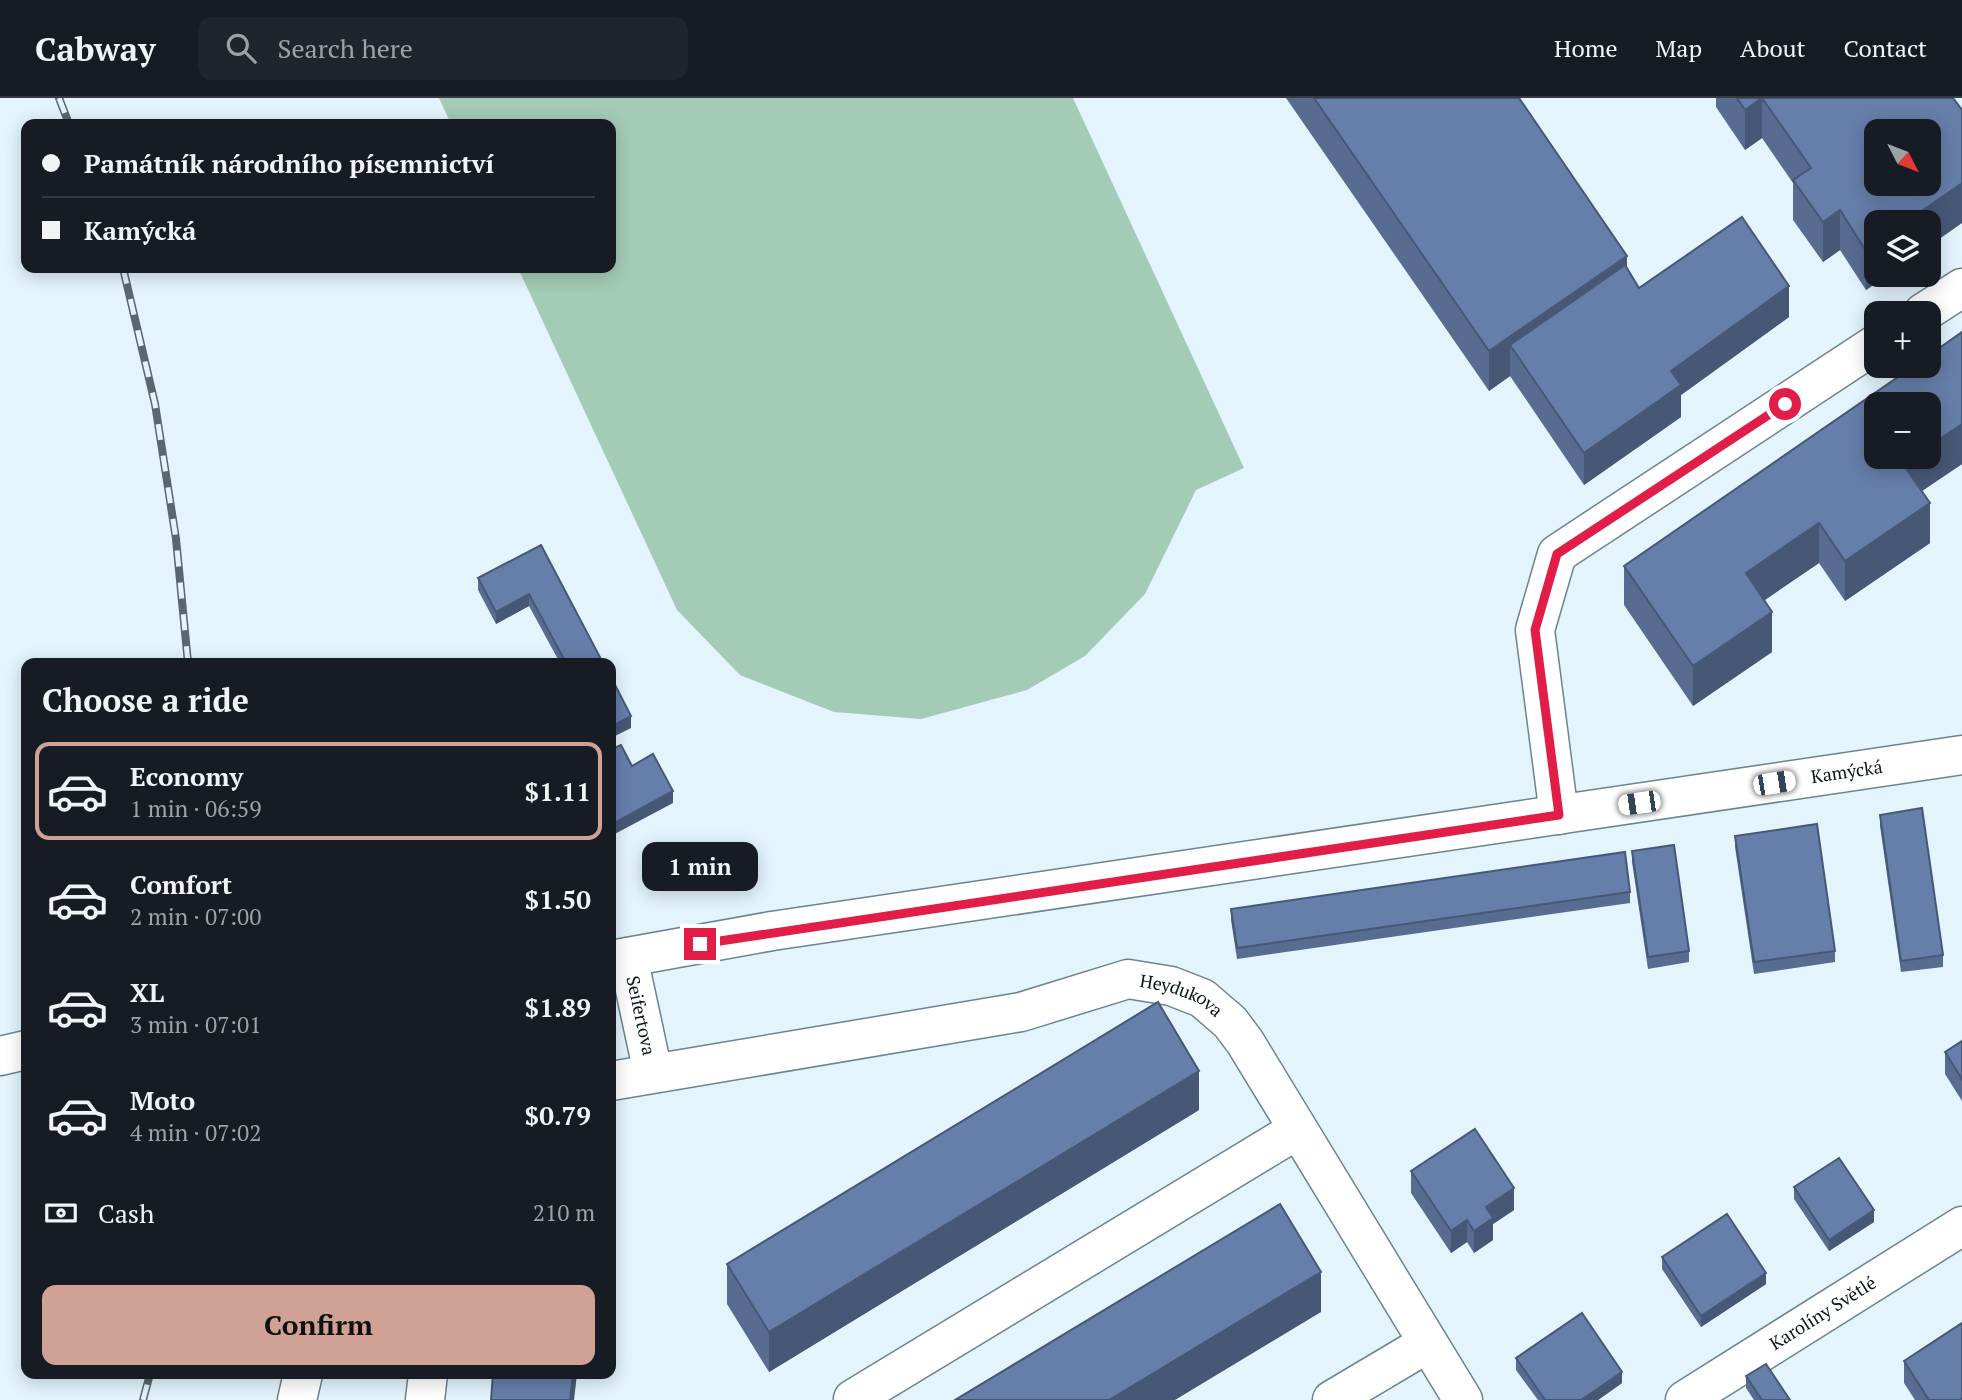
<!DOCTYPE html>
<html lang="en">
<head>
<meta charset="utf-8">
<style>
  :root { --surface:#171b24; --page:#20242c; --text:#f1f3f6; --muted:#9ea1a6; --line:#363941; --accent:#d0a296 }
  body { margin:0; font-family:"PT Serif",serif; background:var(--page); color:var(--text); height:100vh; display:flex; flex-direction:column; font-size:26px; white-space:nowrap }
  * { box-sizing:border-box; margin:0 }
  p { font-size:23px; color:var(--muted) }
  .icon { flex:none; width:38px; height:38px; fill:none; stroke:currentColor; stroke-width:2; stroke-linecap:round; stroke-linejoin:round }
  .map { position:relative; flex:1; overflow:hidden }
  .sheet { position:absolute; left:21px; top:560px; width:595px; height:721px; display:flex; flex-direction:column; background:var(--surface); border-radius:14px; box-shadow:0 4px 18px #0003 }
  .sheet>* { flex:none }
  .banner { position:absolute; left:21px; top:21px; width:595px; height:154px; border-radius:14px; box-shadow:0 4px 18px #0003; display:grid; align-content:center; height:154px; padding:0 21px; background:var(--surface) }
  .needle { width:46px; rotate:132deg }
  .fabs { position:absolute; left:1864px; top:21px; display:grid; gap:14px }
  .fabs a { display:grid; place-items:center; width:77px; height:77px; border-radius:14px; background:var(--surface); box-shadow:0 4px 18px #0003; font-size:35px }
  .end { position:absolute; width:32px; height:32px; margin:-16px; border:9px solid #e11d48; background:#fff; box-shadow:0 0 0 4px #fff }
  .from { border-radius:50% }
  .bubble { position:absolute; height:49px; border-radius:14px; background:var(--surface); box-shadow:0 4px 18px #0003; font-size:23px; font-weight:600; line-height:49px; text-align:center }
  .car { position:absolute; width:21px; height:42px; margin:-21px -10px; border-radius:9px; box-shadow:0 0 5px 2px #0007; background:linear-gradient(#fff 24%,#345 0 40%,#fff 0 76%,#345 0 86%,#fff 0) }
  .banner b { display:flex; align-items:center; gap:24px; height:66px; font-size:26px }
  .banner b+b { border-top:2px solid var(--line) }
  .banner i { width:18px; height:18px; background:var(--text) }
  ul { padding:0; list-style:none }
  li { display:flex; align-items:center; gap:21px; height:98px; margin:0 14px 10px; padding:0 7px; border:4px solid transparent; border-radius:14px }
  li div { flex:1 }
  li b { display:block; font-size:26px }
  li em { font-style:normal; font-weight:600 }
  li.active { border-color:var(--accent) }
  li>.icon { width:63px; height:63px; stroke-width:1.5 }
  h2 { padding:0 21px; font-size:32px; line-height:84px }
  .pay { display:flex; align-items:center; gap:18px; height:77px; padding:0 21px; font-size:26px }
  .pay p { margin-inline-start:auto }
  .primary-button { display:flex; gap:14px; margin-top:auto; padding:14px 21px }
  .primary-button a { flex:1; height:80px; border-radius:14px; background:var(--accent); color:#111; font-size:28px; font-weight:600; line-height:80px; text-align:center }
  header { display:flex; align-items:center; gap:42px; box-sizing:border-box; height:98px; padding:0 35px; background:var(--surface); border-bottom:2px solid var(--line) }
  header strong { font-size:33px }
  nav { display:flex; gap:38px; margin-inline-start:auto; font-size:24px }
  .search { width:490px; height:63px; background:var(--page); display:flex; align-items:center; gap:18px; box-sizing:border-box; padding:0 24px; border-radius:14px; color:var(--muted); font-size:26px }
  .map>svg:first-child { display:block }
</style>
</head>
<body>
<header>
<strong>Cabway</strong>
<div class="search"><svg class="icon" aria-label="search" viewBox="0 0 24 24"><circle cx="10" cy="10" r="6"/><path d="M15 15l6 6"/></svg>Search here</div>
<nav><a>Home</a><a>Map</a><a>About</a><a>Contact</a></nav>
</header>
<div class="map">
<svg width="1962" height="1302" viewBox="0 0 1962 1302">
  <rect width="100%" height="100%" fill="#e3f4fc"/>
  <!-- green -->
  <polygon fill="#a4cbb5" points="439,0 1073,0 1244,370 1196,392 1145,496 1085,558 1027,592 921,621 834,614 740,577 677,512 518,170 611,170 611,26 451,26"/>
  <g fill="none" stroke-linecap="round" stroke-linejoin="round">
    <defs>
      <g id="minor">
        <polyline points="1923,215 1962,190"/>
        <polyline points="1559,717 1535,532 1557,456 1876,246"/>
        <path id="s1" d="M 628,859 L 653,975"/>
        <path id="s2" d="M 611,862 L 772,833 L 1962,657"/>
        <polyline points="0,958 26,952"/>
        <path id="s3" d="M 611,983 L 1021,914 L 1128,881 L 1171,888 L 1202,900 L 1230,924 L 1245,944 L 1463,1302"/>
        <polyline points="853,1301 1297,1032"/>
        <polyline points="297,1302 303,1276"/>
        <polyline points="425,1302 428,1276"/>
        <polyline points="1332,1302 1428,1245"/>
        <path id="s4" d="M 1685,1302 L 1962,1128"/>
      </g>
    </defs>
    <!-- minor casing -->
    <use href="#minor" stroke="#6a8490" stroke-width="41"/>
    <!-- minor -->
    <use href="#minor" stroke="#fff" stroke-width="38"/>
    <defs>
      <g id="rail">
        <polyline points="59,0 69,26"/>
        <polyline points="123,170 155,306 176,441 188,565"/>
        <polyline points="143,1302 150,1276"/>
      </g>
    </defs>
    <!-- rail casing -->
    <use href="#rail" stroke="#5a676d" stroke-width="8"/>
    <!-- rail -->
    <use href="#rail" stroke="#e3f4fc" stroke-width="5" stroke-dasharray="16" stroke-linecap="butt"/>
  </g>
  <!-- wall -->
  <g fill="#586c92">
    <polygon points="1286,0 1519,0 1639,190 1789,219 1681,297 1681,319 1584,387 1510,278 1489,293"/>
    <polygon points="1716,0 1953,0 1876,177 1888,177 1866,192 1840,152 1823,164 1793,122 1793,85 1762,40 1745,52 1716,9"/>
    <polygon points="1962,234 1962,366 1921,393 1930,445 1845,503 1819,465 1764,502 1772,554 1693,608 1624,507 1624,468"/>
    <polygon points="541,447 603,565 560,565 529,508 496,526 478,492 478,480"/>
    <polygon points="1880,717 1943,857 1943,869 1901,874 1880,728"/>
    <polygon points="1735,738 1835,853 1835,864 1754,876 1735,749"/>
    <polygon points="1632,753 1689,853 1689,864 1648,871 1632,764"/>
    <polygon points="1630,794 1630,805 1237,861 1231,822 1231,811"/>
    <polygon points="1962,943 1962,1003 1945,976 1945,954"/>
    <polygon points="1199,1012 769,1274 727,1206 727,1166"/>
    <polygon points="1411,1073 1514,1112 1493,1126 1493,1142 1474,1155 1467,1144 1451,1155 1411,1095"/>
    <polygon points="1794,1089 1874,1124 1829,1153 1794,1101"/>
    <polygon points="1662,1159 1766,1186 1701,1229 1662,1171"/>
    <polygon points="1516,1260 1622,1285 1598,1302 1538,1302 1516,1272"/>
    <polygon points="1904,1263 1962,1302 1915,1302 1904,1285"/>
    <polygon points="1746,1278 1790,1302 1754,1302 1746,1290"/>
  </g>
  <!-- shaded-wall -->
  <g fill="#475877">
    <polygon points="1762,0 1762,40 1745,52 1745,12"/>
    <polygon points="1962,85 1962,125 1928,149 1928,124 1906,124"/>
    <polygon points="1840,112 1840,152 1823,164 1823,124"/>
    <polygon points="1876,145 1876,177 1888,177 1866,192 1866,153"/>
    <polygon points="1627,158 1627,197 1510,247 1510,278 1489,293 1489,253"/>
    <polygon points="1789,188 1789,219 1681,297 1681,319 1584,387 1584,355 1671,273"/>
    <polygon points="1962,326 1962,366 1903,406 1903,366 1914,359 1928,359 1928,349"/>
    <polygon points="1930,405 1930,445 1845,503 1845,463"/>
    <polygon points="1819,425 1819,465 1746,515 1746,475"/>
    <polygon points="529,496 529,508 496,526 496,514"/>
    <polygon points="1772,514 1772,554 1693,608 1693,568"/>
    <polygon points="631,618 631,630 611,640 611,629"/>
    <polygon points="673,693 673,705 611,738 611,727"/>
    <polygon points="1199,973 1199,1012 769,1274 769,1234"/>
    <polygon points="1514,1090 1514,1112 1493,1126 1493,1142 1474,1155 1474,1133 1486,1109"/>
    <polygon points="1874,1112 1874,1124 1829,1153 1829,1142"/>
    <polygon points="1467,1122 1467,1144 1451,1155 1451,1133"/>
    <polygon points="1321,1174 1321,1214 1175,1302 1109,1302"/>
    <polygon points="1766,1175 1766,1186 1701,1229 1701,1218"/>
    <polygon points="1622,1274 1622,1285 1598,1302 1581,1302"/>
    <polygon points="573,1276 577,1276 574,1302 570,1302"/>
  </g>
  <!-- building -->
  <g fill="#667eaa" stroke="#475877" stroke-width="2" fill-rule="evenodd">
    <polygon points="1314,0 1519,0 1627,158 1489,253"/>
    <polygon points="1737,0 1762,0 1745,12"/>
    <path d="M 1762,0 L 1953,0 L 1962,12 L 1962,85 L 1906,124 L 1876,124 L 1876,145 L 1866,153 L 1840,112 L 1823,124 L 1793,82 L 1811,70 ZM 1876,33 L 1928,33 L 1928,86 L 1876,86 Z"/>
    <polygon points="1742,119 1789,188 1671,273 1681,287 1584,355 1510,247 1625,167 1639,190"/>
    <polygon points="1962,234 1962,326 1928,349 1928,306 1876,306 1876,359 1914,359 1903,366 1930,405 1845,463 1819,425 1746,475 1772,514 1693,568 1624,468 1914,268 1928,268 1928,258"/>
    <polygon points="541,447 603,565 566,565 529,496 496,514 478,480"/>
    <polygon points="611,579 631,618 611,629"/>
    <polygon points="611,645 614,650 621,647 632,668 653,656 673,693 611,727"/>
    <polygon points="1922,710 1943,857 1901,863 1880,717"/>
    <polygon points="1817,726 1835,853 1754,864 1735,738"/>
    <polygon points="1674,747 1689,853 1648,859 1632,753"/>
    <polygon points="1625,754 1630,794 1237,850 1231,811"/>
    <polygon points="1158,904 1199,973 769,1234 727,1166"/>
    <polygon points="1962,943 1962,981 1945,954"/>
    <polygon points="1475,1031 1514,1090 1486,1109 1493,1120 1474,1133 1467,1122 1451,1133 1411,1073"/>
    <polygon points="1839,1060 1874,1112 1829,1142 1794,1089"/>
    <polygon points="1280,1106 1321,1174 1109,1302 955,1302"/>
    <polygon points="1727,1116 1766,1175 1701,1218 1662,1159"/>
    <polygon points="1582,1215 1622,1274 1581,1302 1545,1302 1516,1260"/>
    <polygon points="1962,1225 1962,1300 1960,1302 1929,1302 1904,1263"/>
    <polygon points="1766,1266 1790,1302 1762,1302 1746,1278"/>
    <polygon points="493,1276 573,1276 570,1302 491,1302"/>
  </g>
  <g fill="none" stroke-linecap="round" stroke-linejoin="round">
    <!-- route -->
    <polyline stroke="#e11d48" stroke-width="9" points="700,846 1559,717 1535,532 1557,456 1785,306"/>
  </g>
  <g text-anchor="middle" stroke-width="6" stroke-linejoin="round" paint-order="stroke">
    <!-- street labels -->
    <g font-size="18" fill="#0b151a" stroke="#e3f4fc">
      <text dy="6" stroke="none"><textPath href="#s2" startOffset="1250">Kamýcká</textPath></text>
      <text dy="6" stroke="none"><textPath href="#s3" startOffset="584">Heydukova</textPath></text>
      <text dy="6" stroke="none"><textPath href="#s1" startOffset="60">Seifertova</textPath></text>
      <text dy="6" stroke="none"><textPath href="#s4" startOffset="163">Karolíny Světlé</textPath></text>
    </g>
  </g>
</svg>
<div class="fabs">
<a><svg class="needle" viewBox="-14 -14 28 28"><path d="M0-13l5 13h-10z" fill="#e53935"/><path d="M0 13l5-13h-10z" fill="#9ea1a6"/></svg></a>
<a><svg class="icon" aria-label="layers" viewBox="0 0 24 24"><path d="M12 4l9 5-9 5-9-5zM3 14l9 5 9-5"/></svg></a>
<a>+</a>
<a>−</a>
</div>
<i class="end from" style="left:1785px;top:306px"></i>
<i class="end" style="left:700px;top:846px"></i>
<div class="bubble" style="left:642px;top:744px;width:116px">1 min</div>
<i class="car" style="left:1774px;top:685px;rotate:81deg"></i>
<i class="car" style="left:1639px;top:705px;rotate:262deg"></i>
<div class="banner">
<b><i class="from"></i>Památník národního písemnictví</b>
<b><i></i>Kamýcká</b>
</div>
<section class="sheet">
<h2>Choose a ride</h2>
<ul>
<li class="active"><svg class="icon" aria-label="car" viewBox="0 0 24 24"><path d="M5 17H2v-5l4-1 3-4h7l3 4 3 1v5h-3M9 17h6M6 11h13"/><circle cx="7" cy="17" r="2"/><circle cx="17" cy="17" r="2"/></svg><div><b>Economy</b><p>1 min · 06:59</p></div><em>$1.11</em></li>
<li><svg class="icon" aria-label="car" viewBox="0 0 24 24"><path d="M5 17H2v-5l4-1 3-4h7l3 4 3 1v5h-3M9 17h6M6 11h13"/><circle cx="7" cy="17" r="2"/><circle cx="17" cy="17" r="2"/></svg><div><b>Comfort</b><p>2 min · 07:00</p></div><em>$1.50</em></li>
<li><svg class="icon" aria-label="car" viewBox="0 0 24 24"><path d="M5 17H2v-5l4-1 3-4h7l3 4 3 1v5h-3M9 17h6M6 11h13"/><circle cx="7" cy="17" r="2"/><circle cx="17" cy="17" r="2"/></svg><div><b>XL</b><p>3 min · 07:01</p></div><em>$1.89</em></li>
<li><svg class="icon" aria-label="car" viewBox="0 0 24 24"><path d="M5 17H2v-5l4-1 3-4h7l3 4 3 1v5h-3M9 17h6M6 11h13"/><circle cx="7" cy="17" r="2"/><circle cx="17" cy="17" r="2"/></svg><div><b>Moto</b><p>4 min · 07:02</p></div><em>$0.79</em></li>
</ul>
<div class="pay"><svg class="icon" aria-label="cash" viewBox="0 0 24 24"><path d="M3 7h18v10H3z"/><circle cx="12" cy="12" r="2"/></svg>Cash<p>210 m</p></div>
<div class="primary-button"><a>Confirm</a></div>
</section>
</div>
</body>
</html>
